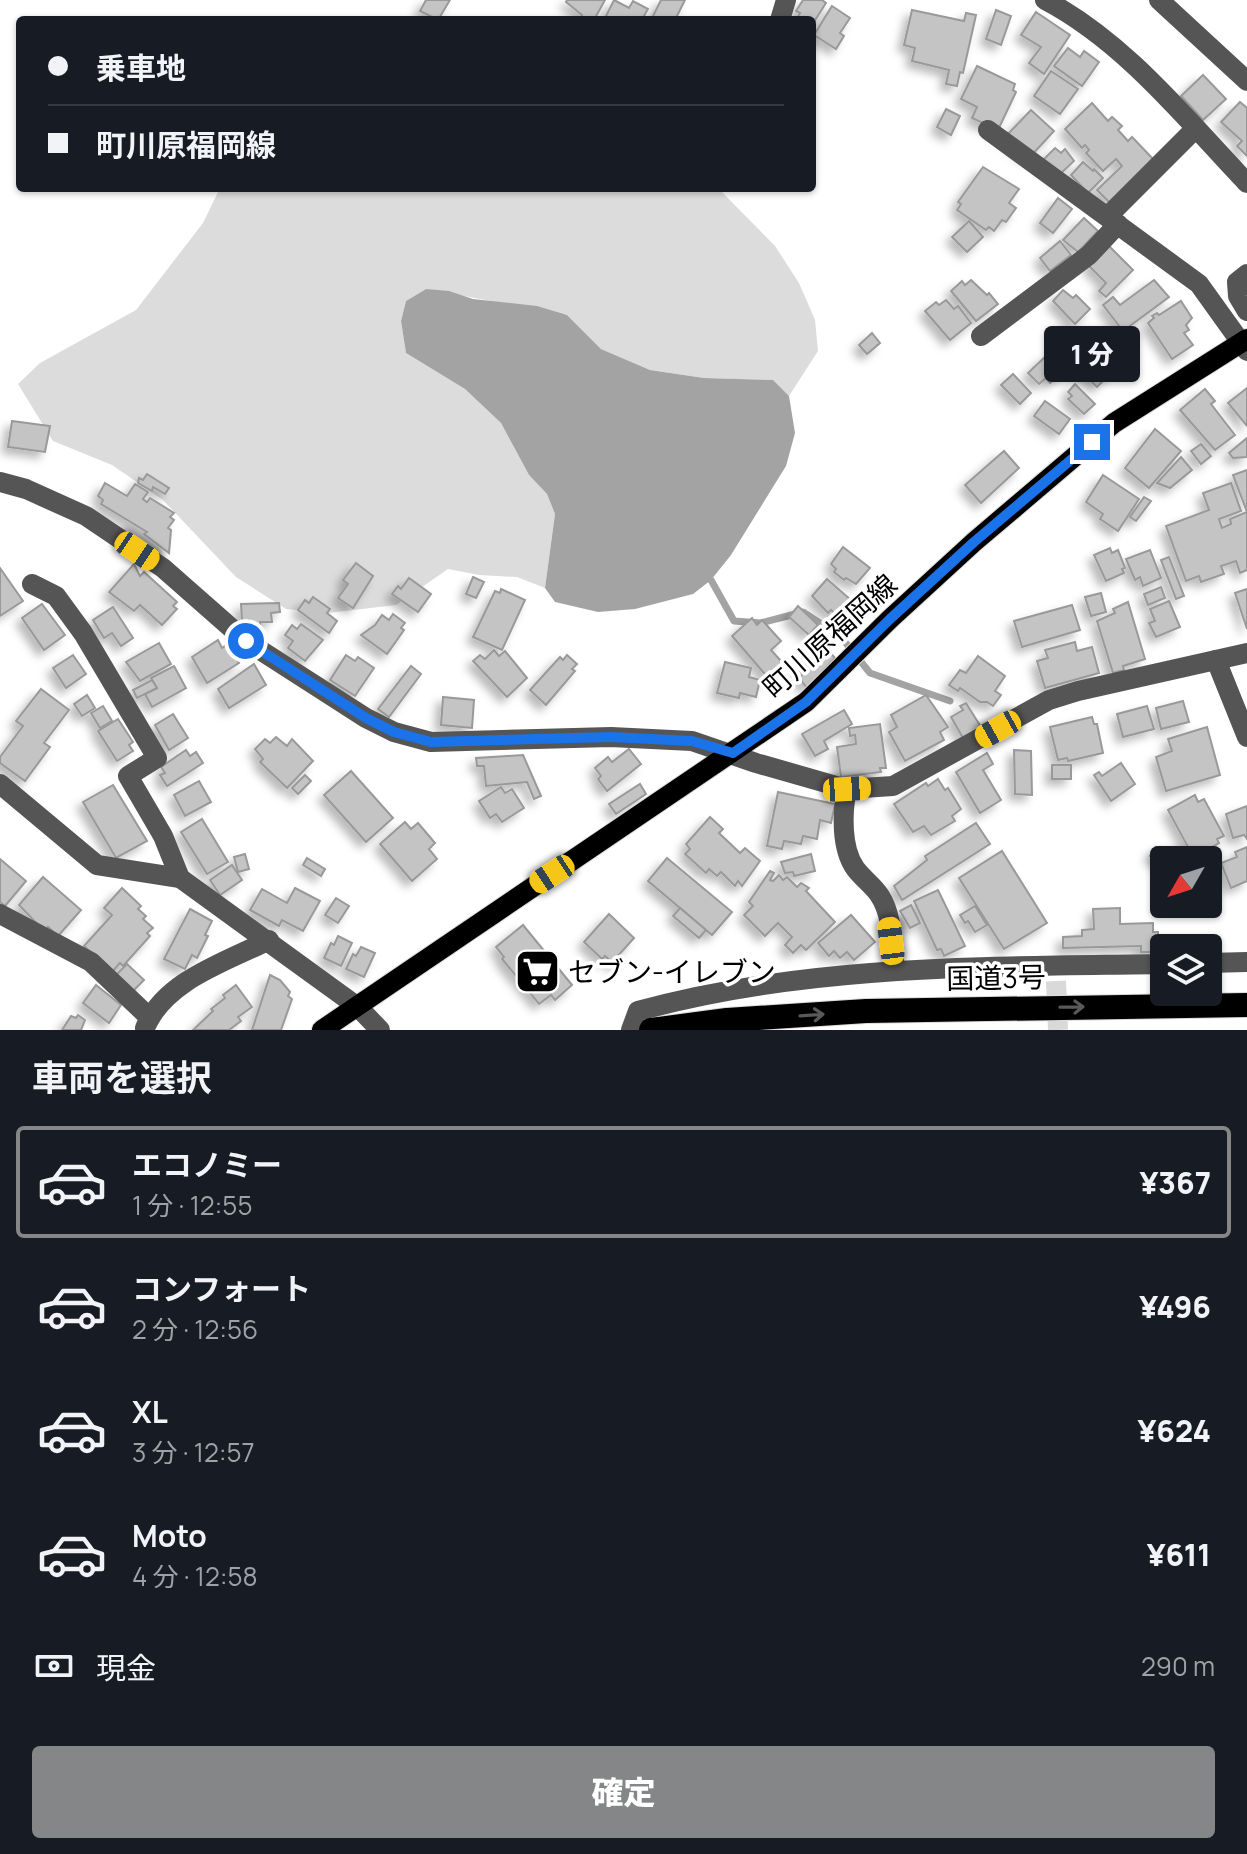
<!DOCTYPE html>
<html lang="ja">
<head>
<meta charset="utf-8">
<style>
  :root { --surface:#171b24; --page:#242831; --text:#f1f3f6; --muted:#9ea1a6; --line:#363941; --accent:#858687 }
  body { margin:0; font-family:Manrope,"Noto Sans JP",sans-serif; background:var(--page); color:var(--text); height:100vh; display:flex; flex-direction:column; font-size:30px; white-space:nowrap }
  * { box-sizing:border-box; margin:0 }
  p { font-size:26px; color:var(--muted) }
  .icon { flex:none; width:44px; height:44px; fill:none; stroke:currentColor; stroke-width:2; stroke-linecap:round; stroke-linejoin:round }
  .map { position:relative; height:1030px; overflow:hidden }
  .drawer { display:flex; flex-direction:column; background:var(--surface); flex:1 }
  .drawer>* { flex:none }
  .banner { position:absolute; left:16px; top:16px; width:800px; height:176px; border-radius:8px; box-shadow:0 2px 6px #0004; display:grid; align-content:center; height:176px; padding:0 32px; background:var(--surface) }
  .needle { width:52px; rotate:231deg }
  .tools { position:absolute; left:1150px; top:846px; display:grid; gap:16px }
  .tools a { display:grid; place-items:center; width:72px; height:72px; border-radius:8px; background:var(--surface); box-shadow:0 2px 6px #0004; font-size:40px }
  .end { position:absolute; width:36px; height:36px; margin:-18px; border:10px solid #1a73e8; background:#fff; box-shadow:0 0 0 4px #fff }
  .from { border-radius:50% }
  .bubble { position:absolute; height:56px; border-radius:8px; background:var(--surface); box-shadow:0 2px 6px #0004; font-size:26px; font-weight:800; line-height:56px; text-align:center }
  .car { position:absolute; width:24px; height:48px; margin:-24px -12px; border-radius:10px; box-shadow:0 0 6px 2px #0007; background:linear-gradient(#f5c518 24%,#345 0 40%,#f5c518 0 76%,#345 0 86%,#f5c518 0) }
  .banner b { display:flex; align-items:center; gap:28px; height:76px; font-size:30px }
  .banner b+b { border-top:2px solid var(--line) }
  .banner i { width:20px; height:20px; background:var(--text) }
  ul { padding:0; list-style:none }
  li { display:flex; align-items:center; gap:24px; height:112px; margin:0 16px 12px; padding:0 16px; border:4px solid transparent; border-radius:8px }
  li div { flex:1 }
  li b { display:block; font-size:30px }
  li em { font-style:normal; font-weight:800 }
  li.selected { border-color:var(--accent) }
  li>.icon { width:72px; height:72px; stroke-width:1.5 }
  h2 { padding:0 32px; font-size:36px; line-height:96px }
  .pay { display:flex; align-items:center; gap:20px; height:88px; padding:0 32px; font-size:30px }
  .pay p { margin-inline-start:auto }
  .cta { display:flex; gap:16px; margin-top:auto; padding:16px 32px }
  .cta a { flex:1; height:92px; border-radius:8px; background:var(--accent); color:#fff; font-size:32px; font-weight:800; line-height:92px; text-align:center }
  .map>svg:first-child { display:block }
</style>
</head>
<body>
<div class="map">
<svg width="1247" height="1030" viewBox="0 0 1247 1030">
  <defs>
    <filter id="shadow"><feDropShadow dx="-6" dy="6" stdDeviation="4" flood-color="#0004"/></filter>
  </defs>
  <rect width="100%" height="100%" fill="#fff"/>
  <!-- green -->
  <polygon fill="#dcdcdc" points="220,188 718,188 775,246 799,283 815,320 818,351 789,396 772,380 704,378 650,370 601,349 567,315 426,289 406,301 401,321 406,353 465,389 501,423 529,475 547,494 555,514 545,588 517,577 479,575 448,569 396,605 328,613 286,609 236,577 163,500 112,465 53,441 18,384 40,363 136,310 203,223"/>
  <!-- water -->
  <polygon fill="#a3a3a3" points="426,289 449,291 473,299 537,306 567,315 601,349 650,370 704,378 773,380 789,396 795,433 786,466 731,555 711,580 693,594 635,609 598,612 555,602 545,588 555,514 547,494 529,475 501,423 465,389 406,353 401,321 406,301"/>
  <g fill="none" stroke-linecap="round" stroke-linejoin="round">
    <!-- stream -->
    <polyline stroke="#a3a3a3" stroke-width="7" points="711,580 734,621 761,623 803,612 841,637 870,673 950,701"/>
  </g>
  <!-- building -->
  <g fill="#c4c4c4" stroke="#999" stroke-width="2" filter="url(#shadow)">
    <polygon points="426,0 450,0 438,20 420,11"/>
    <polygon points="567,0 605,0 594,20 579,20 582,15 566,2"/>
    <polygon points="614,0 629,8 633,1 648,9 644,16 651,20 661,0 685,0 675,20 604,20"/>
    <polygon points="803,0 822,0 826,3 812,25 812,20 796,20 800,13 796,11"/>
    <polygon points="832,6 850,18 840,33 844,36 836,49 814,35"/>
    <polygon points="912,10 964,21 966,13 976,15 963,73 960,72 957,86 946,84 949,70 912,61 915,48 904,45"/>
    <polygon points="996,10 1011,16 1001,45 986,39"/>
    <polygon points="1036,12 1070,35 1044,74 1029,63 1041,47 1021,35"/>
    <polygon points="1068,48 1080,57 1084,51 1099,62 1082,86 1054,66"/>
    <polygon points="977,66 1015,84 1013,90 1016,92 998,130 972,118 977,107 961,99"/>
    <polygon points="1051,71 1078,89 1060,114 1034,96"/>
    <polygon points="1203,75 1226,99 1203,120 1181,96"/>
    <polygon points="1240,102 1247,108 1247,156 1237,146 1242,141 1221,122"/>
    <polygon points="1092,103 1108,121 1112,117 1122,126 1118,130 1128,141 1132,137 1155,161 1110,203 1097,190 1122,166 1116,159 1103,171 1086,153 1089,150 1085,145 1082,148 1065,129"/>
    <polygon points="946,109 960,116 951,135 937,127"/>
    <polygon points="1031,110 1054,131 1029,158 1006,136"/>
    <polygon points="1055,148 1061,153 1065,149 1074,161 1057,177 1042,161"/>
    <polygon points="1083,162 1093,171 1094,169 1103,178 1088,193 1071,175"/>
    <polygon points="983,167 1019,189 1009,203 1016,208 1006,222 1002,220 994,231 989,227 986,230 957,210 961,204 958,202"/>
    <polygon points="1058,198 1072,209 1053,233 1040,223"/>
    <polygon points="1084,218 1098,231 1078,252 1063,240"/>
    <polygon points="969,221 983,237 967,252 952,237"/>
    <polygon points="1060,241 1071,255 1050,271 1040,258"/>
    <polygon points="1108,245 1133,270 1106,297 1099,291 1106,283 1088,265"/>
    <polygon points="971,280 987,295 989,293 998,304 976,321 951,291 962,281 965,285"/>
    <polygon points="1154,280 1169,297 1123,331 1103,305 1113,297 1120,305"/>
    <polygon points="1063,290 1073,298 1076,295 1090,309 1075,324 1053,301"/>
    <polygon points="946,300 954,309 958,306 971,323 950,340 925,311 936,302 939,305"/>
    <polygon points="1181,301 1192,318 1186,325 1189,330 1184,333 1193,345 1172,359 1148,323 1154,318 1152,316 1157,313 1159,315"/>
    <polygon points="1086,330 1103,347 1100,349 1116,368 1097,387 1063,353"/>
    <polygon points="872,333 880,343 867,354 859,345"/>
    <polygon points="1047,355 1063,371 1050,383 1046,378 1039,384 1028,373"/>
    <polygon points="1013,374 1031,393 1020,404 1001,385"/>
    <polygon points="1075,384 1095,404 1084,414 1068,399 1072,396 1068,392"/>
    <polygon points="1247,388 1247,426 1228,403"/>
    <polygon points="1205,389 1215,401 1211,404 1235,435 1215,450 1180,410"/>
    <polygon points="1045,401 1070,419 1059,434 1034,416"/>
    <polygon points="12,421 50,426 45,452 8,447"/>
    <polygon points="1155,429 1181,451 1149,488 1125,468"/>
    <polygon points="1247,438 1247,457 1233,458 1229,453"/>
    <polygon points="1201,444 1211,456 1201,464 1191,451"/>
    <polygon points="1004,451 1019,468 981,503 965,485"/>
    <polygon points="1181,457 1192,470 1170,488 1157,483"/>
    <polygon points="1247,470 1247,570 1240,573 1236,561 1221,566 1224,574 1201,582 1199,576 1186,581 1166,526 1209,510 1203,493 1231,483 1241,511 1219,519 1222,528 1231,524 1230,519 1247,512 1233,475"/>
    <polygon points="147,474 169,488 165,494 153,487 152,491 138,483 139,478 143,480"/>
    <polygon points="1103,475 1139,499 1118,531 1100,519 1103,514 1086,502"/>
    <polygon points="105,483 127,496 135,484 148,492 143,499 147,502 150,498 174,513 170,517 174,520 168,528 171,530 169,553 144,534 147,532 101,504 103,500 98,496"/>
    <polygon points="1144,497 1151,501 1136,521 1130,517"/>
    <polygon points="843,547 870,568 856,584 846,578 844,580 834,572 836,569 831,564"/>
    <polygon points="1110,548 1112,553 1118,550 1125,568 1122,569 1124,573 1106,581 1094,555"/>
    <polygon points="1150,550 1161,578 1143,586 1140,577 1135,580 1126,559"/>
    <polygon points="1169,557 1184,596 1176,599 1161,560"/>
    <polygon points="356,563 373,576 353,608 338,598 348,584 343,580"/>
    <polygon points="134,564 140,576 144,572 177,602 173,606 177,609 162,625 140,605 134,611 109,592"/>
    <polygon points="0,568 23,601 0,616"/>
    <polygon points="473,577 484,582 476,598 466,594"/>
    <polygon points="409,578 431,594 418,612 392,594 398,586 401,589"/>
    <polygon points="827,579 851,600 837,616 831,610 828,613 812,596"/>
    <polygon points="1161,587 1165,598 1148,605 1144,594"/>
    <polygon points="501,589 525,600 502,650 473,637 495,591 500,593"/>
    <polygon points="1247,589 1247,629 1235,593"/>
    <polygon points="1101,593 1106,612 1091,616 1085,597"/>
    <polygon points="313,597 330,609 327,613 337,621 329,633 298,610 305,600 309,603"/>
    <polygon points="1169,601 1180,627 1156,637 1149,623 1155,621 1150,609"/>
    <polygon points="1128,602 1145,659 1123,666 1124,670 1113,673 1097,621 1115,613 1113,609"/>
    <polygon points="279,603 280,612 271,613 272,622 260,622 260,627 250,627 249,620 242,621 241,604"/>
    <polygon points="42,604 65,635 44,650 22,618"/>
    <polygon points="1072,605 1080,630 1022,647 1014,621"/>
    <polygon points="798,606 818,625 809,635 789,617"/>
    <polygon points="113,607 133,638 121,646 112,633 104,638 93,620"/>
    <polygon points="393,614 405,623 401,628 404,630 387,654 361,635 375,625 382,615 389,620"/>
    <polygon points="752,618 757,625 762,620 781,641 771,650 782,662 777,667 781,670 770,680 732,636"/>
    <polygon points="301,624 323,640 305,661 288,648 293,641 285,635 292,625 297,629"/>
    <polygon points="218,640 222,648 228,644 239,663 207,683 192,657"/>
    <polygon points="819,640 835,658 807,688 799,678 803,674 799,670 809,662 803,654"/>
    <polygon points="1075,642 1077,651 1092,647 1099,673 1045,688 1037,661 1048,658 1045,650"/>
    <polygon points="159,643 171,664 140,681 126,662"/>
    <polygon points="494,650 499,656 505,651 527,678 507,697 473,661 480,655 485,659"/>
    <polygon points="73,655 86,674 66,688 53,668"/>
    <polygon points="346,655 355,661 358,657 374,668 355,696 330,680"/>
    <polygon points="567,655 577,664 572,669 575,671 546,705 530,690 560,657 563,660"/>
    <polygon points="978,656 1005,676 995,691 1001,695 993,706 987,702 980,702 960,688 958,691 949,685 960,670 966,673"/>
    <polygon points="725,662 751,668 749,677 760,680 756,697 740,693 739,698 717,693"/>
    <polygon points="254,664 266,685 229,708 218,689"/>
    <polygon points="174,666 186,688 152,707 145,694 157,688 151,678"/>
    <polygon points="411,666 421,674 389,717 378,709"/>
    <polygon points="152,680 157,688 137,698 133,690"/>
    <polygon points="41,689 69,710 44,743 50,747 25,781 0,763 0,757 23,726 16,721"/>
    <polygon points="87,695 95,708 82,716 74,704"/>
    <polygon points="926,695 948,727 940,732 944,740 905,761 889,732 897,727 891,715"/>
    <polygon points="443,697 474,700 472,728 441,725"/>
    <polygon points="1183,701 1189,722 1161,729 1156,708"/>
    <polygon points="966,703 981,727 963,738 951,717 963,710 960,706"/>
    <polygon points="103,706 112,721 100,728 91,713"/>
    <polygon points="1147,706 1154,729 1123,737 1117,714"/>
    <polygon points="844,710 852,724 824,741 828,749 815,756 802,734"/>
    <polygon points="173,714 188,738 169,750 155,725"/>
    <polygon points="1092,717 1094,724 1097,724 1103,753 1068,761 1067,758 1058,760 1050,727"/>
    <polygon points="118,719 133,742 129,745 133,751 117,761 98,731"/>
    <polygon points="880,724 886,768 880,768 881,772 841,777 837,747 856,744 855,735 850,736 849,728"/>
    <polygon points="1207,727 1220,775 1166,791 1156,757 1172,751 1168,739"/>
    <polygon points="276,737 287,746 292,739 313,761 287,788 260,762 263,759 255,749 265,739 270,743"/>
    <polygon points="629,749 641,764 607,791 598,779 601,776 595,768 608,757 612,762"/>
    <polygon points="186,750 190,756 196,752 203,763 167,786 160,775 165,773 161,767"/>
    <polygon points="1014,750 1031,751 1032,795 1015,794"/>
    <polygon points="987,753 993,764 983,770 1001,800 980,813 956,772"/>
    <polygon points="523,755 541,796 534,799 527,782 486,786 484,766 477,766 476,758"/>
    <polygon points="1121,763 1135,784 1111,801 1094,775 1099,772 1102,776"/>
    <rect x="1052" y="765" width="19" height="14"/>
    <polygon points="351,771 393,818 366,842 324,795"/>
    <polygon points="305,775 311,781 298,794 292,788"/>
    <polygon points="938,779 945,790 948,788 961,809 952,816 955,821 931,835 924,826 913,832 894,804 926,783 928,786"/>
    <polygon points="199,781 211,802 185,816 174,795"/>
    <polygon points="640,784 646,794 616,814 609,804"/>
    <polygon points="113,785 147,841 116,858 83,802"/>
    <polygon points="501,787 505,793 512,789 524,808 502,822 496,814 490,818 479,801"/>
    <polygon points="778,792 835,804 831,823 820,820 817,839 803,836 801,844 784,841 782,849 767,846"/>
    <polygon points="1195,795 1198,802 1204,799 1224,836 1217,839 1219,843 1198,855 1194,849 1190,851 1168,810"/>
    <polygon points="1247,806 1247,839 1244,835 1233,838 1226,814"/>
    <polygon points="710,817 723,829 719,833 740,853 745,848 760,861 742,886 738,881 735,886 721,872 717,876 709,869 706,873 685,854 690,849 686,844"/>
    <polygon points="202,819 228,862 207,874 181,832"/>
    <polygon points="405,822 411,829 418,823 435,843 429,849 437,859 412,881 380,844"/>
    <polygon points="976,823 990,844 902,900 894,886 927,860 925,856"/>
    <polygon points="1156,847 1170,857 1164,860 1164,865 1150,856"/>
    <polygon points="1247,847 1247,881 1231,888 1221,863 1237,857 1235,852"/>
    <polygon points="1002,851 1047,923 1004,949 959,878"/>
    <polygon points="245,854 249,869 238,872 234,857"/>
    <polygon points="811,854 815,871 794,876 793,872 785,873 781,862"/>
    <polygon points="307,858 325,869 321,876 303,865"/>
    <polygon points="667,858 732,912 712,935 648,881"/>
    <polygon points="0,859 26,881 5,906 0,902"/>
    <polygon points="232,865 242,880 220,895 210,880"/>
    <polygon points="770,871 774,873 770,880 773,881 779,875 783,880 787,877 797,887 801,883 809,888 806,891 835,922 806,950 801,945 793,953 785,945 792,937 778,923 765,936 744,915 753,906 749,902"/>
    <polygon points="43,877 81,910 58,936 48,927 44,931 19,905"/>
    <polygon points="122,888 141,906 138,909 146,916 143,919 153,928 147,933 150,936 123,966 120,963 112,972 84,946 112,915 104,908"/>
    <polygon points="295,888 320,901 303,931 282,920 279,926 250,910 262,889 287,903"/>
    <polygon points="938,890 965,946 944,956 941,949 937,950 914,901"/>
    <polygon points="336,898 349,906 338,923 325,915"/>
    <polygon points="911,905 920,923 910,928 900,911"/>
    <polygon points="975,906 987,925 975,932 968,921 965,923 960,915"/>
    <polygon points="680,908 706,930 699,938 673,916"/>
    <polygon points="1120,908 1120,924 1153,923 1153,932 1158,932 1158,952 1141,952 1141,946 1063,948 1063,937 1082,936 1082,930 1094,929 1093,909"/>
    <polygon points="190,909 212,921 205,935 208,936 197,958 192,955 185,969 164,959"/>
    <polygon points="609,914 634,938 616,958 619,961 615,965 605,956 602,959 584,942"/>
    <polygon points="851,915 875,942 854,960 847,952 840,958 834,951 829,956 818,943"/>
    <polygon points="523,925 572,985 555,1000 551,995 539,1004 502,959 504,957 496,947"/>
    <polygon points="338,936 352,943 341,966 324,958 331,943 334,945"/>
    <polygon points="361,947 375,953 364,977 346,969 353,954 356,956"/>
    <polygon points="127,964 144,980 133,991 116,975"/>
    <polygon points="270,975 280,980 290,992 288,996 292,999 281,1030 252,1030"/>
    <polygon points="96,985 121,1005 109,1023 83,1003"/>
    <polygon points="236,985 252,1007 238,1017 241,1021 229,1030 193,1030 213,1011 211,1009 225,998 223,995"/>
    <polygon points="78,1015 85,1020 81,1030 62,1030 71,1016 76,1018"/>
  </g>
  <g fill="none" stroke-linecap="round" stroke-linejoin="round">
    <!-- minor-tunnel -->
    <polyline stroke="#d9d9d9" stroke-width="20" stroke-dasharray="20 10" stroke-linecap="butt" points="1056,981 1058,1030"/>
    <defs>
      <polyline id="major" points="322,1030 806,702 890,619 974,542 1114,423 1247,339"/>
      <polyline id="highway" points="651,1030 727,1020 866,1011 1247,1005"/>
    </defs>
    <!-- major casing -->
    <use href="#major" stroke="#dbdbdb" stroke-width="22"/>
    <!-- highway casing -->
    <use href="#highway" stroke="#dbdbdb" stroke-width="26"/>
    <!-- minor -->
    <g stroke="#555" stroke-width="20">
      <path d="M 1045,0 C 1125,42 1185,118 1247,183"/>
      <polyline points="1159,0 1247,81"/>
      <polyline points="780,20 786,0"/>
      <polyline points="988,130 1199,284 1247,351"/>
      <polyline points="1108,216 1195,129"/>
      <polyline points="1247,274 1237,282 1238,296 1247,311"/>
      <polyline points="981,336 1089,255 1118,224"/>
      <polyline points="0,482 26,489 86,516 163,568 246,641 366,718 394,732 431,742 611,737 692,741 756,763 847,789 893,786 1049,700 1078,691 1247,653"/>
      <polyline points="32,584 56,596 83,633 157,758 128,776 163,836 180,878"/>
      <polyline points="1216,660 1247,737"/>
      <polyline points="0,784 97,865 180,878 358,1007 380,1030"/>
      <path d="M 847,789 C 842,812 841,848 855,868 C 862,878 874,886 880,896 C 893,916 892,946 895,969"/>
      <polyline points="0,914 91,962 150,1018"/>
      <polyline points="1208,963 1247,962"/>
      <path d="M 145,1028 C 165,980 226,962 269,940"/>
      <path d="M 631,1030 L 638,1011 C 809,964 987,967 1164,964"/>
    </g>
    <!-- major -->
    <use href="#major" stroke="#000" stroke-width="20"/>
    <!-- highway -->
    <use href="#highway" stroke="#000" stroke-width="24"/>
  </g>
  <!-- one-way arrows -->
  <defs><path id="oneway-shaft" d="M-6 0H5M1.5-3L5.5 0L1.5 3" fill="none" stroke-width="1.6" stroke-linecap="round" stroke-linejoin="round" transform="scale(2)"/></defs>
  <g stroke="#595959">
    <use href="#oneway-shaft" transform="translate(1072 1007) rotate(-1)"/>
    <use href="#oneway-shaft" transform="translate(812 1015) rotate(-4)"/>
  </g>
  <g fill="none" stroke-linecap="round" stroke-linejoin="round">
    <!-- route -->
    <polyline stroke="#1a73e8" stroke-width="10" points="246,641 366,718 394,732 431,742 611,737 692,741 733,753 806,702 890,619 974,542 1092,442"/>
  </g>
  <!-- icons -->
  <defs>
    <symbol id="supermarket-square" viewBox="-11 -11 22 22"><rect x="-9" y="-9" width="18" height="18" rx="4" fill="#000" stroke="#fff"/><path d="M-6-5.5h2.5l.6 2H6L4.5 2H-2.5L-4.4-4H-6ZM-1.5 3.2a1.3 1.3 0 1 0 .1 0ZM3 3.2a1.3 1.3 0 1 0 .1 0Z" fill="#fff"/></symbol>
  </defs>
  <g fill-rule="evenodd">
    <use href="#supermarket-square" x="512" y="946" width="51" height="51"/>
  </g>
  <g text-anchor="middle" stroke-width="7" stroke-linejoin="round" paint-order="stroke">
    <!-- street labels -->
    <g font-size="28" fill="#000" stroke="#fff">
      <text transform="translate(830 636) rotate(-42)" y="10">町川原福岡線</text>
      <text transform="translate(996 978) rotate(-1)" y="10">国道3号</text>
    </g>
    <!-- poi labels -->
    <g font-size="28" fill="#000" stroke="#fff" text-anchor="start">
      <text x="568" y="982">セブン-イレブン</text>
    </g>
  </g>
</svg>
<div class="tools">
<a><svg class="needle" viewBox="-14 -14 28 28"><path d="M0-13l5 13h-10z" fill="#e53935"/><path d="M0 13l5-13h-10z" fill="#9ea1a6"/></svg></a>
<a><svg class="icon" aria-label="layers" viewBox="0 0 24 24"><path d="M12 4l9 5-9 5-9-5zM3 14l9 5 9-5"/></svg></a>
</div>
<i class="end from" style="left:246px;top:641px"></i>
<i class="end" style="left:1092px;top:442px"></i>
<div class="bubble" style="left:1044px;top:326px;width:96px">1 分</div>
<i class="car" style="left:137px;top:551px;rotate:124deg"></i>
<i class="car" style="left:998px;top:729px;rotate:241deg"></i>
<i class="car" style="left:847px;top:789px;rotate:87deg"></i>
<i class="car" style="left:552px;top:874px;rotate:237deg"></i>
<i class="car" style="left:891px;top:941px;rotate:353deg"></i>
<div class="banner">
<b><i class="from"></i>乗車地</b>
<b><i></i>町川原福岡線</b>
</div>
</div>
<section class="drawer">
<h2>車両を選択</h2>
<ul>
<li class="selected"><svg class="icon" aria-label="car" viewBox="0 0 24 24"><path d="M5 17H2v-5l4-1 3-4h7l3 4 3 1v5h-3M9 17h6M6 11h13"/><circle cx="7" cy="17" r="2"/><circle cx="17" cy="17" r="2"/></svg><div><b>エコノミー</b><p>1 分 · 12:55</p></div><em>¥367</em></li>
<li><svg class="icon" aria-label="car" viewBox="0 0 24 24"><path d="M5 17H2v-5l4-1 3-4h7l3 4 3 1v5h-3M9 17h6M6 11h13"/><circle cx="7" cy="17" r="2"/><circle cx="17" cy="17" r="2"/></svg><div><b>コンフォート</b><p>2 分 · 12:56</p></div><em>¥496</em></li>
<li><svg class="icon" aria-label="car" viewBox="0 0 24 24"><path d="M5 17H2v-5l4-1 3-4h7l3 4 3 1v5h-3M9 17h6M6 11h13"/><circle cx="7" cy="17" r="2"/><circle cx="17" cy="17" r="2"/></svg><div><b>XL</b><p>3 分 · 12:57</p></div><em>¥624</em></li>
<li><svg class="icon" aria-label="car" viewBox="0 0 24 24"><path d="M5 17H2v-5l4-1 3-4h7l3 4 3 1v5h-3M9 17h6M6 11h13"/><circle cx="7" cy="17" r="2"/><circle cx="17" cy="17" r="2"/></svg><div><b>Moto</b><p>4 分 · 12:58</p></div><em>¥611</em></li>
</ul>
<div class="pay"><svg class="icon" aria-label="cash" viewBox="0 0 24 24"><path d="M3 7h18v10H3z"/><circle cx="12" cy="12" r="2"/></svg>現金<p>290 m</p></div>
<div class="cta"><a>確定</a></div>
</section>
</body>
</html>
